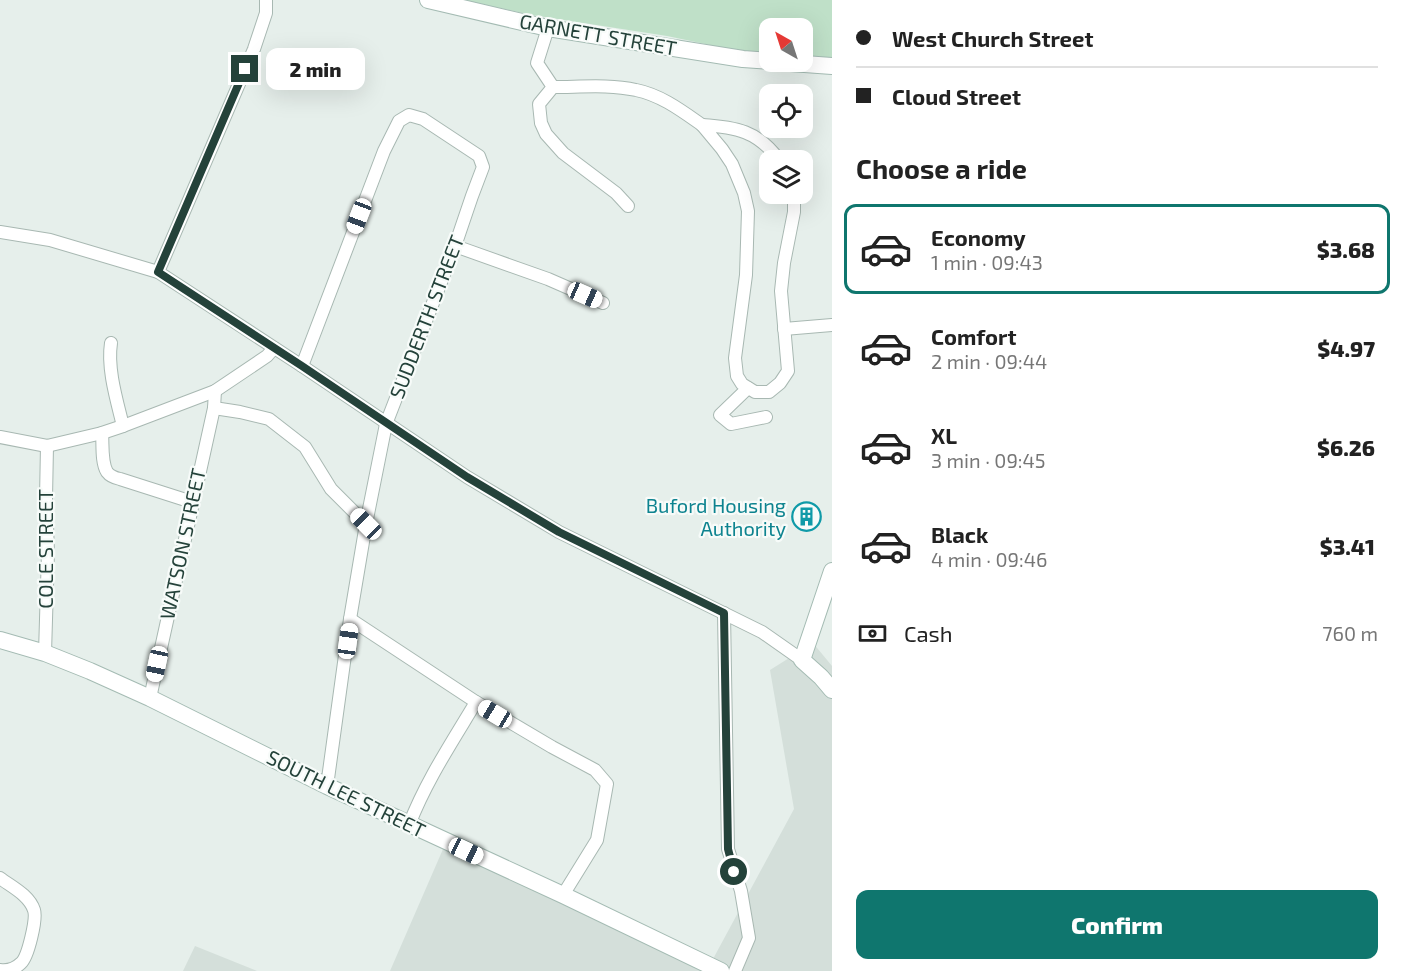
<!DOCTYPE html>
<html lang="en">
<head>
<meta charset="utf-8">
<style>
  :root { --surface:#fff; --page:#f6f6f6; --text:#222; --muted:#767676; --line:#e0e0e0; --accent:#0f766e }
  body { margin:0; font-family:"Exo 2",sans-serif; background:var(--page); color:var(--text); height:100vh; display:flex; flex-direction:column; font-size:22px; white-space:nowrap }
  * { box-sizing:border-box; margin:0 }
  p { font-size:20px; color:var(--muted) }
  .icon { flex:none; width:33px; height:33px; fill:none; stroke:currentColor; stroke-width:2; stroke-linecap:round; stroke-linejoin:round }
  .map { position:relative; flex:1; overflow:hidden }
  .panel { display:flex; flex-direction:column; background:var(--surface); width:570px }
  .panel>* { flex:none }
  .top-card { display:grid; align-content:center; height:132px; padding:0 24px; background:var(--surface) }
  .needle { width:39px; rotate:321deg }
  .tools { position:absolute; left:759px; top:18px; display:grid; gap:12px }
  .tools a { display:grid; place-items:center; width:54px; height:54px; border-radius:12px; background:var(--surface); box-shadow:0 6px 24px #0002; font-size:30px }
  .end { position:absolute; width:27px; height:27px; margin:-14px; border:8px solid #24423a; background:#fff; box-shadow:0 0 0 3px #fff }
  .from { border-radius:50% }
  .bubble { position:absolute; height:42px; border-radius:12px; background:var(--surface); box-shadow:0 6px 24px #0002; font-size:20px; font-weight:800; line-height:42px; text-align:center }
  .car { position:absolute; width:18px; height:36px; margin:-18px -9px; border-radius:8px; box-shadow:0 0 4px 2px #0007; background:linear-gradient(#fff 24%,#345 0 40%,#fff 0 76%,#345 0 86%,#fff 0) }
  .top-card b { display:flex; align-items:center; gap:21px; height:57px; font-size:22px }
  .top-card b+b { border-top:2px solid var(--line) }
  .top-card i { width:15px; height:15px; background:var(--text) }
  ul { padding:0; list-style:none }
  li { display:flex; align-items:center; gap:18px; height:90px; margin:0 12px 9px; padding:0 12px; border:3px solid transparent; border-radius:12px }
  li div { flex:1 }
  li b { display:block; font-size:22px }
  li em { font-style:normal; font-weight:800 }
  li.current { border-color:var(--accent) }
  li>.icon { width:54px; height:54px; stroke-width:1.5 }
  h2 { padding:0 24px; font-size:27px; line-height:72px }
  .pay { display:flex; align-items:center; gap:15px; height:66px; padding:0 24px; font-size:22px }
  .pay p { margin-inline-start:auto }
  .cta { display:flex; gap:12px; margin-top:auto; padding:12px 24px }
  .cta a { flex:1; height:69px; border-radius:12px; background:var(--accent); color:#fff; font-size:24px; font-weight:800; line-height:69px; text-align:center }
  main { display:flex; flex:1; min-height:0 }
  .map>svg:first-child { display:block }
</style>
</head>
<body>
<main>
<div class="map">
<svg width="832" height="971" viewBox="0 0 832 971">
  <rect width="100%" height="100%" fill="#e6efeb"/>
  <!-- built -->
  <g fill="#d4dfda">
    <polygon points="813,643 832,666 832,971 390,971 450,833 713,959 794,809 770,670"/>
    <polygon points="195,946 257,971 183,971"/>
  </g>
  <!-- green -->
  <polygon fill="#bfe0c8" points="464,0 832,0 832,59 803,57 802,28 770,28 769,56 763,56 667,36 532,15"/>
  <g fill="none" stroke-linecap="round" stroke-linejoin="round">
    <defs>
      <g id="street">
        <polyline points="548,28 537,63 553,87 539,104 541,123 546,134 563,153 616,193 628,206"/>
        <path d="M 553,87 C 580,87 610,84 636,90 C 661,95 682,111 702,125"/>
        <path d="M 779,160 C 758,131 736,127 702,125 L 722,149 L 732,164 L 744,193 L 748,211 L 746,275 L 735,358 L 737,376 L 742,384 L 755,392 L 769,392 L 780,383 L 788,371 L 781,291 L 784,263 L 794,212 L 794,194"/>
        <polyline points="0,232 50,240 158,272 302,366 467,477 559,532 762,632 802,660"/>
        <polyline points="455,246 548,279 603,303"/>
        <polyline points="158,272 254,49 266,13 266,0"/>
        <polyline points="784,329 832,325"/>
        <path d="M 111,343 C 107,369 117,401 123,426"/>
        <polyline points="302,366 384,151 399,121 409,115 423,119 479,156 483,167 472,196 455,246 386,424 366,524 350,619 327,786"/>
        <polyline points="748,388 720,415 731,424 766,417"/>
        <polyline points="214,408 240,412 269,419 305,447 331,489 366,524"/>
        <path d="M 102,433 C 103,444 101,462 107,472 C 110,476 115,478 120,479 L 192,502"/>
        <polyline points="0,437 47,446 102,433 123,426 215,391 267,356 274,348"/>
        <polyline points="724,613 728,849 741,891 749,938 735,971"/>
        <polyline points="350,619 476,702 552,747 595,770 607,784 597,840 563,895"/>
        <polyline points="45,653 48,552 46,498 47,446"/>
        <polyline points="150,698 214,408 215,391"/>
        <path d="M 409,825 C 426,781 452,742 476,702"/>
        <path d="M 0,878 C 12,887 29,895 34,910 C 37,919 28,957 21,963 C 15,969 8,971 0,970"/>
      </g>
      <g id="secondary">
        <polyline points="428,0 548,28 743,59 770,61"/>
        <polyline points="777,62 832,66"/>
        <polyline points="832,571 802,660 821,677 832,690"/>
        <polyline points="0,640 45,653 90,671 150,698 327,786 563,895 721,971"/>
      </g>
    </defs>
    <!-- street casing -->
    <use href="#street" stroke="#a8b8b2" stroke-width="14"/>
    <!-- secondary casing -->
    <use href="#secondary" stroke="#a4bbb3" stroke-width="18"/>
    <!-- street -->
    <use href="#street" stroke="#fff" stroke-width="12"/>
    <!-- secondary -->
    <use href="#secondary" stroke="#fff" stroke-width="16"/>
  </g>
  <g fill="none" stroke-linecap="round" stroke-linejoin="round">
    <!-- route -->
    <polyline stroke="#24423a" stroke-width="8" points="245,69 158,272 302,366 467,477 559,532 724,613 728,849 734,872"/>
  </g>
  <!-- icons -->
  <defs>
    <symbol id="building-ring" viewBox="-11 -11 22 22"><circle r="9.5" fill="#f7fbf9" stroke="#0f9aa8" stroke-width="1.5"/><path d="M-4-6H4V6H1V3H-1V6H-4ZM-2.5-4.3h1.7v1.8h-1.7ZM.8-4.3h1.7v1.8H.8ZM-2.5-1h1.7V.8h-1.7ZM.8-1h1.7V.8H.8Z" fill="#0f9aa8"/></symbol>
  </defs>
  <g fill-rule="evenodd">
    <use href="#building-ring" x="790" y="500" width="33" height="33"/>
  </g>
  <g text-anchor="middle" stroke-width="4.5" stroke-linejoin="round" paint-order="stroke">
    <!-- street labels -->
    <g font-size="20" fill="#24423a" stroke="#f7fbf9">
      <text transform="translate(598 35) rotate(10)" y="7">GARNETT STREET</text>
      <text transform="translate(427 317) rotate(-69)" y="7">SUDDERTH STREET</text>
      <text transform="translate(183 544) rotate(-78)" y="7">WATSON STREET</text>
      <text transform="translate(46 549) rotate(-90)" y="7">COLE STREET</text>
      <text transform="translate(346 794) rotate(26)" y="7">SOUTH LEE STREET</text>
    </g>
    <!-- culture labels -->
    <g font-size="20" fill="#0d838f" stroke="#f7fbf9" text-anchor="end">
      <text x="786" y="513">Buford Housing<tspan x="786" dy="23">Authority</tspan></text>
    </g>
  </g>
</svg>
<div class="tools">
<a><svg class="needle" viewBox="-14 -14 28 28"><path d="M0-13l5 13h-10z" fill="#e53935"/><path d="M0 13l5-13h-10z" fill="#767676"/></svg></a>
<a><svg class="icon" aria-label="locate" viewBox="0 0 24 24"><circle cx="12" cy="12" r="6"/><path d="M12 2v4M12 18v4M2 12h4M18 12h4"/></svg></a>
<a><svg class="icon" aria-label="layers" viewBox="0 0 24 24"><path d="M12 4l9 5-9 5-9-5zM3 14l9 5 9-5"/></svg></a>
</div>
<i class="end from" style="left:734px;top:872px"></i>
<i class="end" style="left:245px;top:69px"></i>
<div class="bubble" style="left:266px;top:48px;width:99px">2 min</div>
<i class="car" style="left:359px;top:216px;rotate:201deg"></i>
<i class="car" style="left:585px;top:295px;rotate:114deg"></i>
<i class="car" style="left:366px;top:524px;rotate:315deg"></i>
<i class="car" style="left:348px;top:641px;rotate:8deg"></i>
<i class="car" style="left:157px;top:664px;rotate:192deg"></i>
<i class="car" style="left:495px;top:714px;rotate:301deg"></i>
<i class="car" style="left:466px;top:851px;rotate:115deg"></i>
</div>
<section class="panel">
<div class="top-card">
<b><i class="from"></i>West Church Street</b>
<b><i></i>Cloud Street</b>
</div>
<h2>Choose a ride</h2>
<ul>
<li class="current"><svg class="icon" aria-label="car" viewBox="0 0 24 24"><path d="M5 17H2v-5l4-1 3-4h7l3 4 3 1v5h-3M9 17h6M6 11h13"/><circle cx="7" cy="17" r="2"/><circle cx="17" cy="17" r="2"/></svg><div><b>Economy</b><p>1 min · 09:43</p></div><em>$3.68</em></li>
<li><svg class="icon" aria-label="car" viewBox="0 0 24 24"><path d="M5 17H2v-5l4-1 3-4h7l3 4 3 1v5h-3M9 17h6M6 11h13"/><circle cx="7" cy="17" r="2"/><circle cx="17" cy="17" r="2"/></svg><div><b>Comfort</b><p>2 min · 09:44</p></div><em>$4.97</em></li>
<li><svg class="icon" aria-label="car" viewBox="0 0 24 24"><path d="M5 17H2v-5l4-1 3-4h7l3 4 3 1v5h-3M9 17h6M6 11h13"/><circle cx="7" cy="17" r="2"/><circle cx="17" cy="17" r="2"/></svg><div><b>XL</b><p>3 min · 09:45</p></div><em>$6.26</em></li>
<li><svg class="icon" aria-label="car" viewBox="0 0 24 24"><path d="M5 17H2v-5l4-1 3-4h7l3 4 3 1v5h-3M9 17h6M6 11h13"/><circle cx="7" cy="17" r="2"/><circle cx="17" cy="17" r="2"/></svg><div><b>Black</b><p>4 min · 09:46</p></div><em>$3.41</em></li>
</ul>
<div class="pay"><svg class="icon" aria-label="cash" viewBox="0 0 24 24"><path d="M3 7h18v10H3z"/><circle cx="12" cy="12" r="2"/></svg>Cash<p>760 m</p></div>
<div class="cta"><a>Confirm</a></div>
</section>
</main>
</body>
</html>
